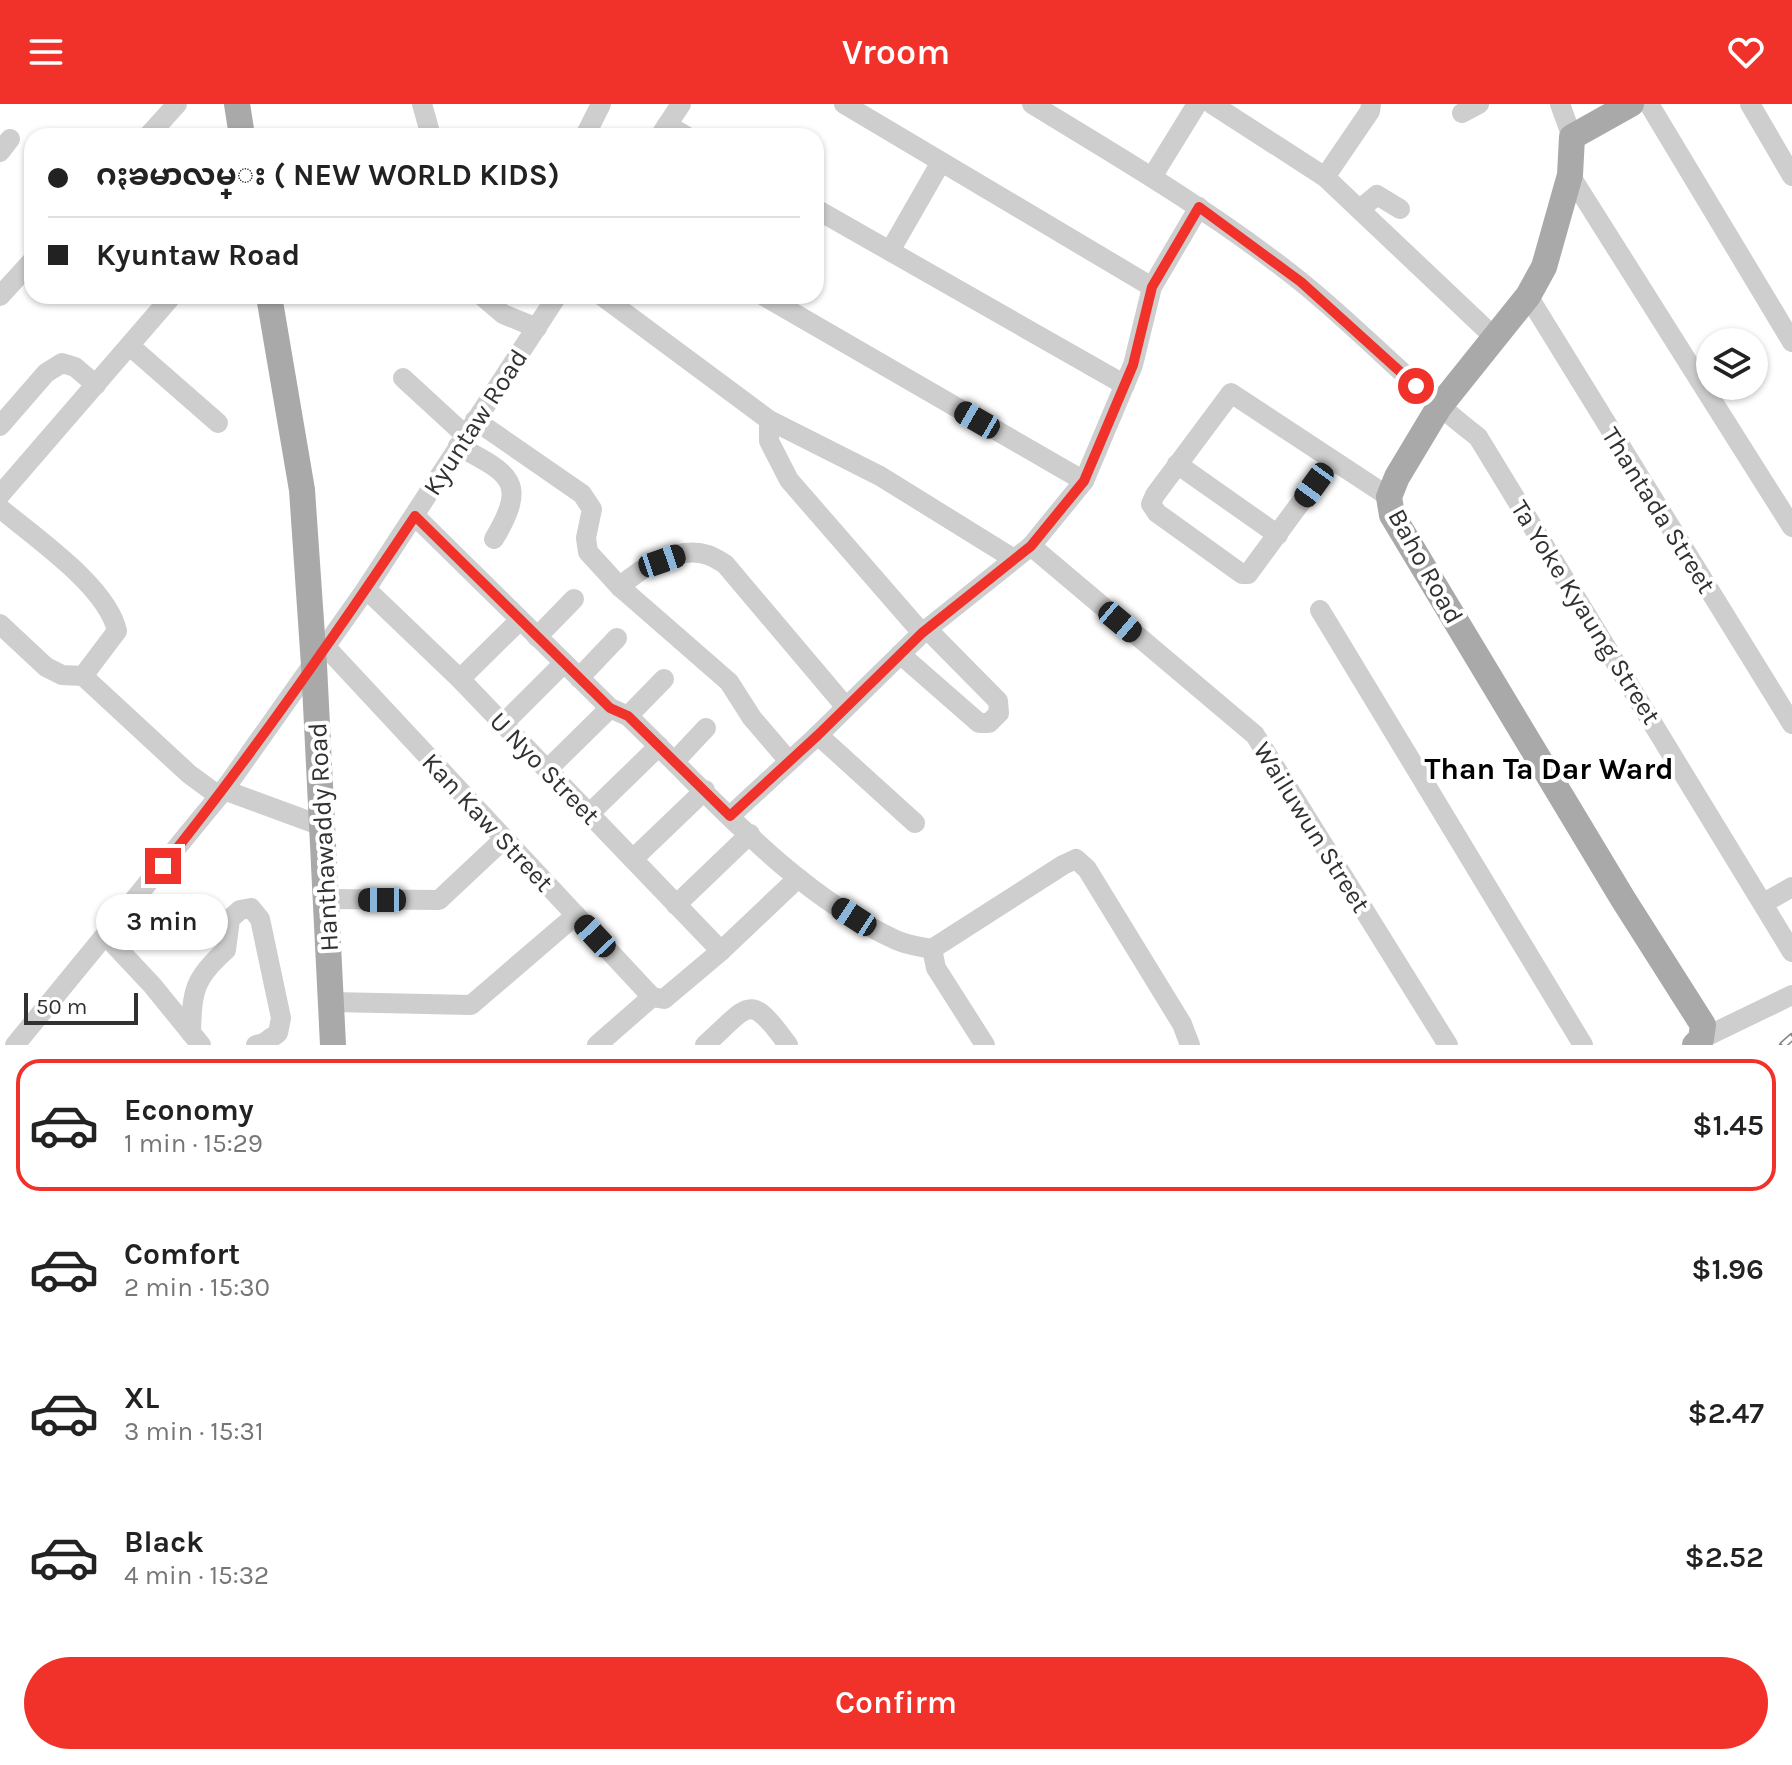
<!DOCTYPE html>
<html lang="en">
<head>
<meta charset="utf-8">
<style>
  :root { --surface:#fff; --page:#f6f6f6; --text:#222; --muted:#767676; --line:#e0e0e0; --accent:#f0322a }
  body { margin:0; font-family:Karla,"Noto Sans Myanmar",sans-serif; background:var(--page); color:var(--text); height:100vh; display:flex; flex-direction:column; font-size:30px; white-space:nowrap }
  * { box-sizing:border-box; margin:0 }
  p { font-size:26px; color:var(--muted) }
  .icon { flex:none; width:44px; height:44px; fill:none; stroke:currentColor; stroke-width:2; stroke-linecap:round; stroke-linejoin:round }
  .map { position:relative; height:941px; overflow:hidden }
  .drawer { display:flex; flex-direction:column; background:var(--surface); flex:1 }
  .drawer>* { flex:none }
  .banner { position:absolute; left:24px; top:24px; width:800px; height:176px; border-radius:24px; box-shadow:0 2px 6px #0004; display:grid; align-content:center; height:176px; padding:0 24px; background:var(--surface) }
  .tools { position:absolute; left:1696px; top:224px; display:grid; gap:16px }
  .tools a { display:grid; place-items:center; width:72px; height:72px; border-radius:50%; background:var(--surface); box-shadow:0 2px 6px #0004; font-size:40px }
  .scale { position:absolute; left:24px; bottom:20px; width:114px; box-sizing:border-box; padding-left:8px; border:4px solid #313131; border-top:0; font-size:22px; line-height:28px; white-space:nowrap; color:#313131; -webkit-text-stroke:6px #fff; paint-order:stroke }
  .end { position:absolute; width:36px; height:36px; margin:-18px; border:10px solid #f0322a; background:#fff; box-shadow:0 0 0 4px #fff }
  .from { border-radius:50% }
  .bubble { position:absolute; height:56px; border-radius:28px; background:var(--surface); box-shadow:0 2px 6px #0004; font-size:26px; font-weight:600; line-height:56px; text-align:center }
  .car { position:absolute; width:24px; height:48px; margin:-24px -12px; border-radius:10px; box-shadow:0 0 6px 2px #0007; background:linear-gradient(#222 24%,#8ab4d8 0 40%,#222 0 76%,#8ab4d8 0 86%,#222 0) }
  .banner b { display:flex; align-items:center; gap:28px; height:76px; font-size:30px }
  .banner b+b { border-top:2px solid var(--line) }
  .banner i { width:20px; height:20px; background:var(--text) }
  ul { padding:14px 0 0; list-style:none }
  li { display:flex; align-items:center; gap:24px; height:132px; margin:0 16px 12px; padding:0 8px; border:4px solid transparent; border-radius:24px }
  li div { flex:1 }
  li b { display:block; font-size:30px }
  li em { font-style:normal; font-weight:600 }
  li.current { border-color:var(--accent) }
  li>.icon { width:72px; height:72px; stroke-width:1.5 }
  .action { display:flex; gap:16px; margin-top:auto; padding:16px 24px }
  .action a { flex:1; height:92px; border-radius:48px; background:var(--accent); color:#fff; font-size:32px; font-weight:600; line-height:92px; text-align:center }
  header { display:flex; justify-content:space-between; align-items:center; height:104px; padding:0 24px; background:var(--accent); color:#fff; font-size:36px; font-weight:600 }
  .map>svg:first-child { display:block }
</style>
</head>
<body>
<header><svg class="icon" aria-label="menu" viewBox="0 0 24 24"><path d="M4 6h16M4 12h16M4 18h16"/></svg>Vroom<svg class="icon" aria-label="heart" viewBox="0 0 24 24"><path d="M12 20l-8-8c-3-5 5-10 8-4 3-6 11-1 8 4z"/></svg></header>
<div class="map">
<svg width="1792" height="941" viewBox="0 0 1792 941">
  <rect width="100%" height="100%" fill="#fff"/>
  <g fill="none" stroke-linecap="round" stroke-linejoin="round">
    <!-- minor -->
    <g stroke="#cecece" stroke-width="20">
      <polyline points="422,0 431,32"/>
      <polyline points="844,0 1152,183"/>
      <path d="M 1032,0 C 1124,56 1216,110 1300,177 C 1362,227 1415,285 1478,333 L 1792,848"/>
      <polyline points="1212,0 1325,73 1493,232"/>
      <polyline points="1560,0 1572,33"/>
      <polyline points="1649,0 1792,238"/>
      <polyline points="1750,0 1792,72"/>
      <polyline points="1462,9 1479,0"/>
      <polyline points="667,21 686,32"/>
      <polyline points="148,32 177,0"/>
      <polyline points="585,32 601,0"/>
      <polyline points="660,32 681,0"/>
      <polyline points="0,48 10,35"/>
      <polyline points="1570,71 1792,423"/>
      <polyline points="1152,73 1197,0"/>
      <polyline points="1325,73 1370,7 1371,0"/>
      <polyline points="816,105 1125,281"/>
      <polyline points="1360,105 1377,91 1400,105"/>
      <polyline points="890,147 941,58"/>
      <polyline points="0,192 32,157"/>
      <polyline points="482,192 503,210 537,224"/>
      <polyline points="602,192 769,316 880,372 1014,455"/>
      <polyline points="764,192 1084,377"/>
      <polyline points="1528,192 1792,620"/>
      <polyline points="130,242 218,319"/>
      <polyline points="403,274 465,331"/>
      <polyline points="475,316 582,390 592,405 586,434 588,448 620,483 729,578 752,614 788,656"/>
      <polyline points="769,316 769,337 789,376 922,529"/>
      <polyline points="0,322 46,269 62,259 75,263 96,281"/>
      <path d="M 458,342 C 511,370 528,378 494,435"/>
      <polyline points="1332,356 1248,470 1242,470 1157,409 1151,400 1155,391 1231,289 1389,393"/>
      <polyline points="1177,360 1278,431"/>
      <polyline points="0,391 172,192"/>
      <path d="M 0,404 C 35,434 107,482 117,527 L 83,572"/>
      <path d="M 415,412 L 610,604 L 628,612 C 710,691 791,788 896,836 C 907,841 920,843 932,845"/>
      <polyline points="1031,442 1255,631 1448,941"/>
      <path d="M 620,483 C 640,464 678,441 708,451 C 714,453 720,457 725,460 L 845,602"/>
      <polyline points="366,485 460,575 721,847"/>
      <polyline points="1320,506 1583,941"/>
      <polyline points="0,520 46,563 62,571 83,572 189,670 219,692"/>
      <polyline points="537,533 574,495"/>
      <polyline points="325,542 652,893"/>
      <polyline points="900,550 979,619 989,619 999,609 998,597 927,525"/>
      <polyline points="579,574 617,534"/>
      <polyline points="460,575 520,516"/>
      <polyline points="628,612 664,575"/>
      <polyline points="503,620 564,559"/>
      <polyline points="818,631 915,719"/>
      <polyline points="675,657 706,624"/>
      <polyline points="547,666 610,604"/>
      <polyline points="224,686 322,722"/>
      <polyline points="589,710 659,642"/>
      <polyline points="730,712 818,631 922,529 1031,442 1084,377 1133,261 1152,183 1199,103"/>
      <polyline points="633,755 705,686"/>
      <polyline points="325,795 439,796 504,735"/>
      <polyline points="1764,799 1792,783"/>
      <polyline points="676,801 750,730"/>
      <polyline points="106,832 152,881 201,941"/>
      <polyline points="932,845 1063,761 1076,755 1087,765 1182,920 1190,941"/>
      <polyline points="932,845 936,864 985,941"/>
      <polyline points="652,893 664,895 721,847 798,774"/>
      <polyline points="332,898 471,901 576,811"/>
      <path d="M 191,929 C 192,887 194,874 226,846 L 230,815 L 240,806 L 251,804 L 260,815 L 281,914 L 278,929 L 264,939 L 256,941"/>
      <polyline points="1701,935 1792,891"/>
      <polyline points="15,941 224,686 366,485 557,192"/>
      <polyline points="597,941 652,893"/>
      <path d="M 705,941 C 750,901 748,886 788,941"/>
    </g>
    <!-- major -->
    <g stroke="#a9a9a9" stroke-width="26">
      <polyline points="237,0 242,32"/>
      <polyline points="1631,0 1572,33 1570,71 1544,163 1528,192 1439,303 1397,373 1389,393 1392,411 1623,795 1703,921 1701,935 1695,941"/>
      <polyline points="269,192 302,386 314,561 333,941"/>
    </g>
    <defs>
      <polyline id="rail" points="1783,941 1792,933"/>
    </defs>
    <!-- rail casing -->
    <use href="#rail" stroke="#868686" stroke-width="8"/>
    <!-- rail -->
    <use href="#rail" stroke="#fff" stroke-width="5" stroke-dasharray="15" stroke-linecap="butt"/>
  </g>
  <g fill="none" stroke-linecap="round" stroke-linejoin="round">
    <!-- route -->
    <path stroke="#f0322a" stroke-width="10" d="M 163,762 C 253,650 335,532 415,412 L 610,604 L 628,612 L 730,712 L 818,631 L 922,529 L 1031,442 L 1084,377 L 1133,261 L 1152,183 L 1199,103 L 1301,178 L 1416,282"/>
  </g>
  <g text-anchor="middle" stroke-width="8" stroke-linejoin="round" paint-order="stroke">
    <!-- street labels -->
    <g font-size="26" fill="#313131" stroke="#fff">
      <text transform="translate(475 318) rotate(-57)" y="9">Kyuntaw Road</text>
      <text transform="translate(1659 406) rotate(58)" y="9">Thantada Street</text>
      <text transform="translate(1426 462) rotate(61)" y="9">Baho Road</text>
      <text transform="translate(1586 508) rotate(58)" y="9">Ta Yoke Kyaung Street</text>
      <text transform="translate(545 664) rotate(46)" y="9">U Nyo Street</text>
      <text transform="translate(488 718) rotate(47)" y="9">Kan Kaw Street</text>
      <text transform="translate(1312 723) rotate(58)" y="9">Wailuwun Street</text>
      <text transform="translate(323 733) rotate(-93)" y="9">Hanthawaddy Road</text>
    </g>
    <!-- quarter labels -->
    <g font-size="30" font-weight="bold" fill="#000" stroke="#fff">
      <text x="1549" y="675">Than Ta Dar Ward</text>
    </g>
  </g>
</svg>
<div class="tools">
<a><svg class="icon" aria-label="layers" viewBox="0 0 24 24"><path d="M12 4l9 5-9 5-9-5zM3 14l9 5 9-5"/></svg></a>
</div>
<div class="scale">50 m</div>
<i class="end from" style="left:1416px;top:282px"></i>
<i class="end" style="left:163px;top:762px"></i>
<div class="bubble" style="left:96px;top:790px;width:132px">3 min</div>
<i class="car" style="left:977px;top:316px;rotate:300deg"></i>
<i class="car" style="left:1314px;top:381px;rotate:216deg"></i>
<i class="car" style="left:662px;top:457px;rotate:71deg"></i>
<i class="car" style="left:1120px;top:518px;rotate:130deg"></i>
<i class="car" style="left:382px;top:796px;rotate:270deg"></i>
<i class="car" style="left:854px;top:813px;rotate:303deg"></i>
<i class="car" style="left:595px;top:832px;rotate:317deg"></i>
<div class="banner">
<b><i class="from"></i>ဂႏၶမာလမ္း ( NEW WORLD KIDS)</b>
<b><i></i>Kyuntaw Road</b>
</div>
</div>
<section class="drawer">
<ul>
<li class="current"><svg class="icon" aria-label="car" viewBox="0 0 24 24"><path d="M5 17H2v-5l4-1 3-4h7l3 4 3 1v5h-3M9 17h6M6 11h13"/><circle cx="7" cy="17" r="2"/><circle cx="17" cy="17" r="2"/></svg><div><b>Economy</b><p>1 min · 15:29</p></div><em>$1.45</em></li>
<li><svg class="icon" aria-label="car" viewBox="0 0 24 24"><path d="M5 17H2v-5l4-1 3-4h7l3 4 3 1v5h-3M9 17h6M6 11h13"/><circle cx="7" cy="17" r="2"/><circle cx="17" cy="17" r="2"/></svg><div><b>Comfort</b><p>2 min · 15:30</p></div><em>$1.96</em></li>
<li><svg class="icon" aria-label="car" viewBox="0 0 24 24"><path d="M5 17H2v-5l4-1 3-4h7l3 4 3 1v5h-3M9 17h6M6 11h13"/><circle cx="7" cy="17" r="2"/><circle cx="17" cy="17" r="2"/></svg><div><b>XL</b><p>3 min · 15:31</p></div><em>$2.47</em></li>
<li><svg class="icon" aria-label="car" viewBox="0 0 24 24"><path d="M5 17H2v-5l4-1 3-4h7l3 4 3 1v5h-3M9 17h6M6 11h13"/><circle cx="7" cy="17" r="2"/><circle cx="17" cy="17" r="2"/></svg><div><b>Black</b><p>4 min · 15:32</p></div><em>$2.52</em></li>
</ul>
<div class="action"><a>Confirm</a></div>
</section>
</body>
</html>
